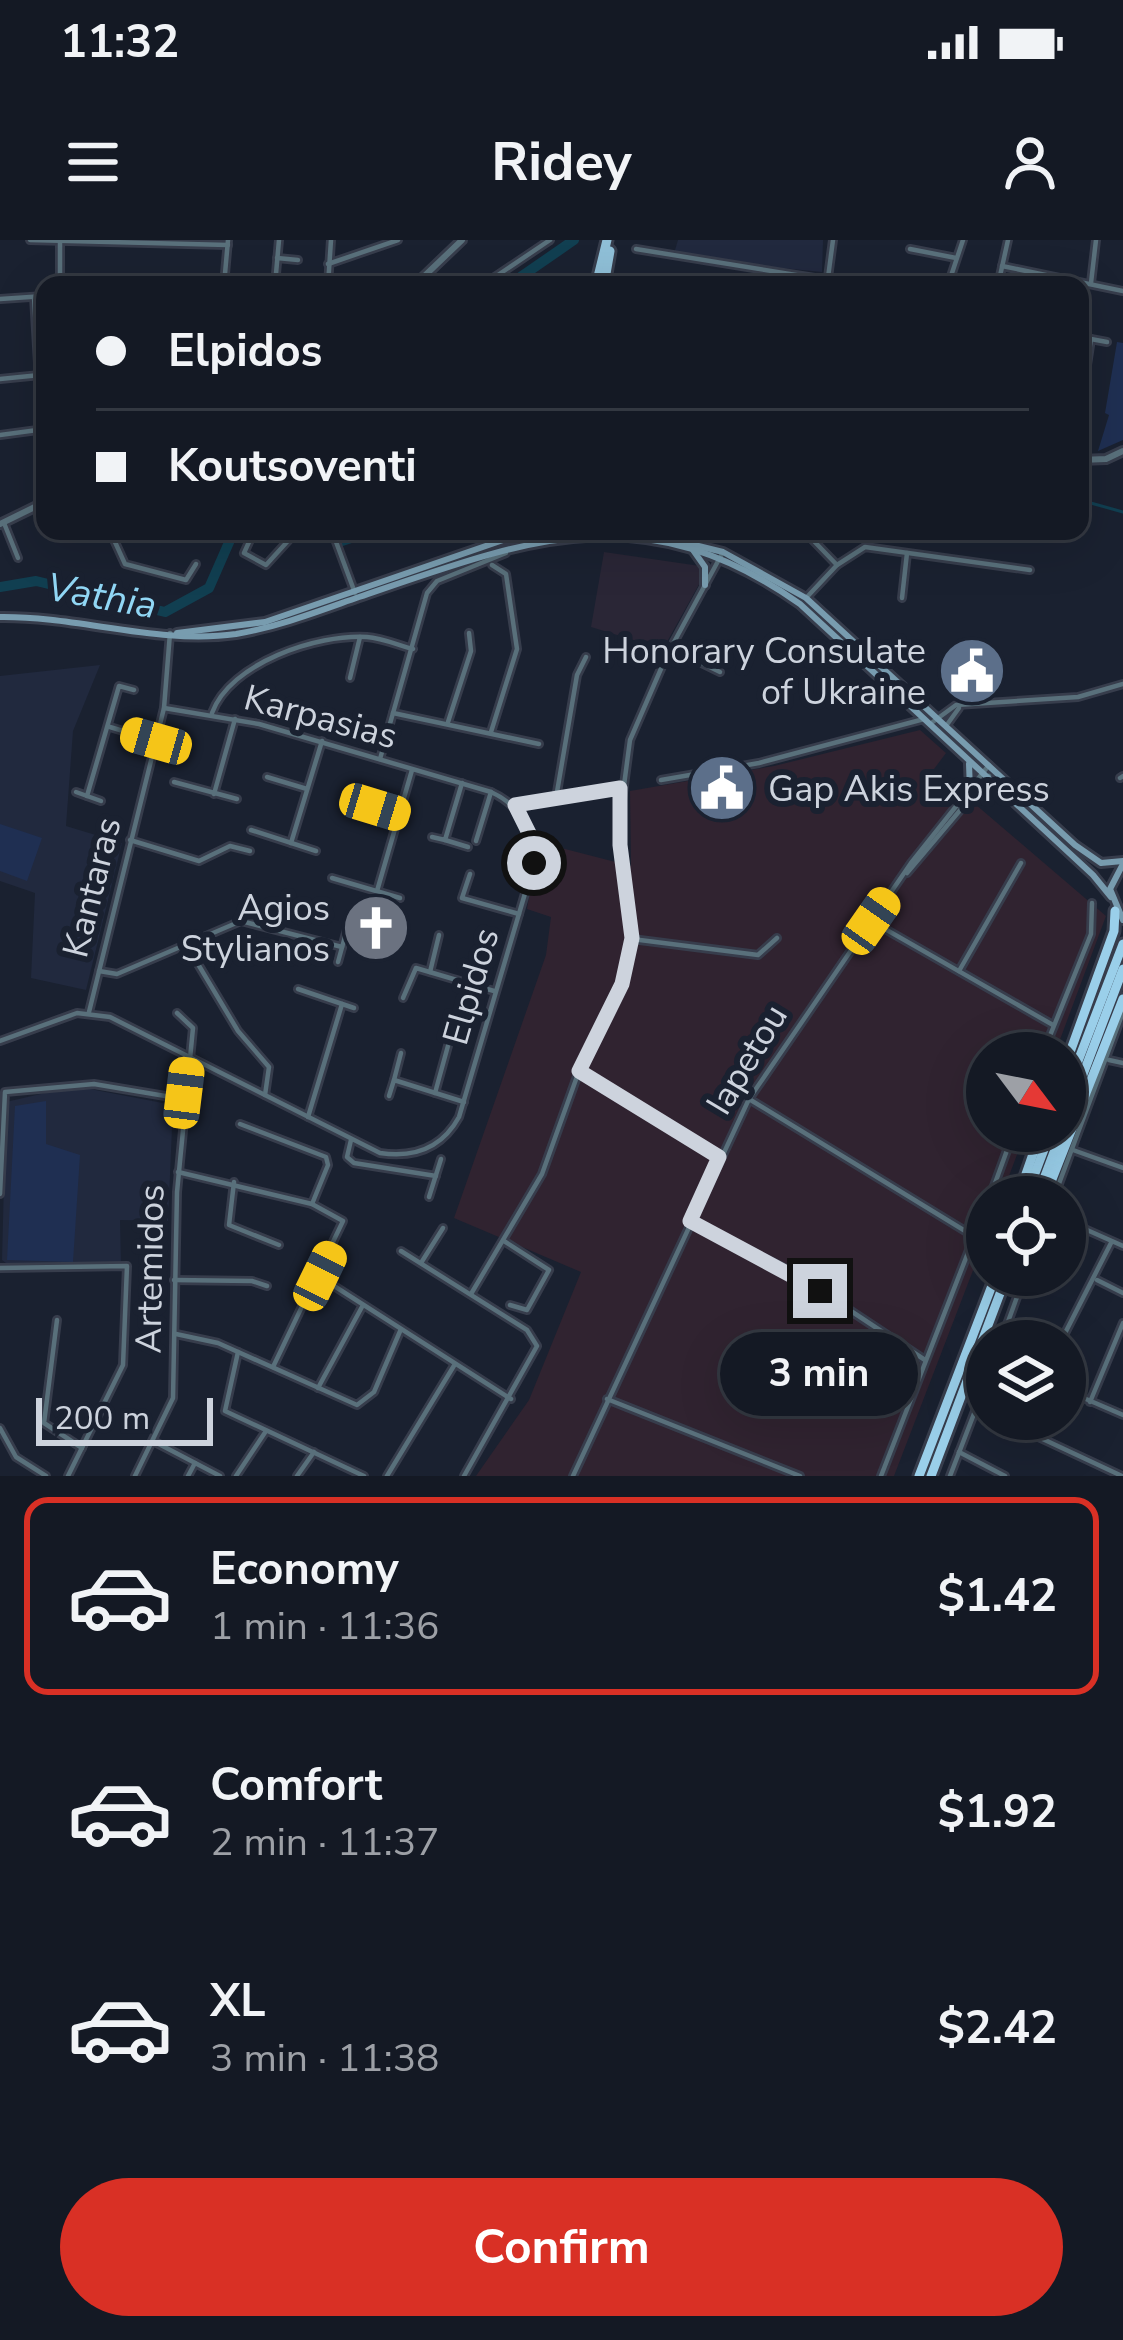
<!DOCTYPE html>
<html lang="en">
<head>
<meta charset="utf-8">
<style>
  :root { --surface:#141924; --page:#1d222c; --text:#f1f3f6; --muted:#9da0a6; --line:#333841; --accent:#d93025 }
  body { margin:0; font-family:"Nunito Sans",sans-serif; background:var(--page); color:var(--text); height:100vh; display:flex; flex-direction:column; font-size:45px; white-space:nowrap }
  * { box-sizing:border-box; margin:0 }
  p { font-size:39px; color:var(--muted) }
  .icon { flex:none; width:66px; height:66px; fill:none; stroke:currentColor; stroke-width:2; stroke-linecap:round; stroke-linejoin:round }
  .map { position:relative; height:1236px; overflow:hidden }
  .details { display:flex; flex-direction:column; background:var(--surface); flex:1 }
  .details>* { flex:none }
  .guide { position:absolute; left:36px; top:36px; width:1053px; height:264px; border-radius:24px; box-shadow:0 12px 48px #0002,0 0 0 3px var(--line); display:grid; align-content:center; height:264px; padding:0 60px; background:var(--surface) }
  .needle { width:78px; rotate:122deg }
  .controls { position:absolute; left:966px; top:792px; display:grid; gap:24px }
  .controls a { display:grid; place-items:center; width:120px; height:120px; border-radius:50%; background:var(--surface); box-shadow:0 12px 48px #0002,0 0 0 3px var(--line); font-size:60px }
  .scale { position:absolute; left:36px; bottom:30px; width:177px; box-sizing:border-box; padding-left:12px; border:6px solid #cdd3dd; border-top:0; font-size:33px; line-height:42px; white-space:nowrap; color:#cdd3dd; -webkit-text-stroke:9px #1a2130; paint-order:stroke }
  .end { position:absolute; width:54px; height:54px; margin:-27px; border:15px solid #cdd3dd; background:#111; box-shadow:0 0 0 6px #111 }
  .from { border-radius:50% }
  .bubble { position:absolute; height:84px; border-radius:42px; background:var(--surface); box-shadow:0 12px 48px #0002,0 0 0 3px var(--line); font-size:39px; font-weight:700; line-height:84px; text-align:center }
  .car { position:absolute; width:36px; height:72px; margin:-36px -18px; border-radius:15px; box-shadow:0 0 9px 3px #0007; background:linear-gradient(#f5c518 24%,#345 0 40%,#f5c518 0 76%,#345 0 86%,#f5c518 0) }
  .guide b { display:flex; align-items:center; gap:42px; height:114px; font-size:45px }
  .guide b+b { border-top:3px solid var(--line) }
  .guide i { width:30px; height:30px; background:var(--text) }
  ul { padding:21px 0 0; list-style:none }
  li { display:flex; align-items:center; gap:36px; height:198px; margin:0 24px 18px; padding:0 36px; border:6px solid transparent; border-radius:24px }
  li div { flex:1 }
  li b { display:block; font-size:45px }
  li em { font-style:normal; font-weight:700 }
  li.current { border-color:var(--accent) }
  li>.icon { width:108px; height:108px; stroke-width:1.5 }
  .primary-button { display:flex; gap:24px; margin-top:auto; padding:24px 60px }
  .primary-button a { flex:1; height:138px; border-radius:72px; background:var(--accent); color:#fff; font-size:48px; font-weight:700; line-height:138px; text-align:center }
  .status { display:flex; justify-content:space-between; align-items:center; height:84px; padding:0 60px; background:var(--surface); direction:ltr }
  .status svg { height:33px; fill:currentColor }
  header { display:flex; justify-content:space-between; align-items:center; height:156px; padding:0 60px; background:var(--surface); font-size:54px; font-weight:700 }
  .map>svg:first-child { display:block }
</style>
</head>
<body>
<div class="status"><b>11:32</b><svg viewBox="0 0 49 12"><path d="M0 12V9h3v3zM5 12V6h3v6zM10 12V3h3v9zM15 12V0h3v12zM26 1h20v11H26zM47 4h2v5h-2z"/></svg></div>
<header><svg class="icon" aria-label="menu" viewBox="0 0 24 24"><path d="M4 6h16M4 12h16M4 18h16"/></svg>Ridey<svg class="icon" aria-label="person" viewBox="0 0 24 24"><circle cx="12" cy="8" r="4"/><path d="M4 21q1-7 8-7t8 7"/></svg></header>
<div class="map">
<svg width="1123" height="1236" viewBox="0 0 1123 1236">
  <rect width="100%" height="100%" fill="#1a2130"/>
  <!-- commercial -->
  <polygon fill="#2a2636" points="604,312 700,326 702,339 663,409 591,387"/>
  <!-- industrial -->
  <polygon fill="#302330" points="920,490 946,513 934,529 1106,676 1055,813 987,813 987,891 1026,891 1001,957 987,957 987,994 894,1236 476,1236 529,1160 581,1032 454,978 546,715 551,677 527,669 538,602 631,626 630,551 774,526"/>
  <!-- built -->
  <g fill="#21293e">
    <polygon points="678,0 823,0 822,32 673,17"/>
    <polygon points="100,425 73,491 66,586 122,603 86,750 31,738 35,653 0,641 0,436"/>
    <polygon points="90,849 173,865 168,981 120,980 121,1024 9,1025 2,1020 6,862 58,850"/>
  </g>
  <!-- green -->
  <g fill="#1f2f52">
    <polygon points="1117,102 1123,103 1123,200 1098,211 1109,175 1105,173"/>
    <polygon points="0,584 42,598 27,641 0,631"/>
    <polygon points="46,861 46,904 80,915 73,1022 7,1020 15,866"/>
  </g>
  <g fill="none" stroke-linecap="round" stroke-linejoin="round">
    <!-- stream -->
    <polyline stroke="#113f51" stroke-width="3" points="1080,260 1123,272"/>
    <!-- river -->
    <g stroke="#113f51" stroke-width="10">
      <polyline points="509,45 574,0"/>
      <polyline points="342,301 372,291"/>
      <polyline points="0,347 36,341 165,372 209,348 234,291"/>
    </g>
    <defs>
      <g id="minor">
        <polyline points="30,0 228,5"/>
        <polyline points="60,0 60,45"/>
        <polyline points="636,9 827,40"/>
        <polyline points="910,9 956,18"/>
        <polyline points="277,18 298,20"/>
        <polyline points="328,24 398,0"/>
        <polyline points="1002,26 1123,51"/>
        <polyline points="466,40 473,45"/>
        <polyline points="1091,43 1096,0"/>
        <polyline points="224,45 228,0"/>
        <polyline points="275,45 279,0"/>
        <polyline points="328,45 331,0"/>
        <polyline points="483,45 550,0"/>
        <polyline points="753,45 757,36 775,39 777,45"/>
        <polyline points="827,45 833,0"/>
        <polyline points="948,45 963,0"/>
        <polyline points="998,45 1008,0"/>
        <polyline points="34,57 42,189"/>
        <polyline points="0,59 45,56"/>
        <polyline points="1080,97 1107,102"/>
        <polyline points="0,139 40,135"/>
        <polyline points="1080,170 1091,99"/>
        <polyline points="0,195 45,189"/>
        <polyline points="4,283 18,318"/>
        <polyline points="110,291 125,324 186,340 196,324"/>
        <polyline points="219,291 219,292"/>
        <polyline points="254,291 244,313 266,325 297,291"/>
        <polyline points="332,291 355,353"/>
        <polyline points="809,296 837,325"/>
        <polyline points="806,358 837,325 865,307 1030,330"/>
        <polyline points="902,358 907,313"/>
        <polyline points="671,408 720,432"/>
        <polyline points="350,438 360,397"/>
        <path d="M 212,473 C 230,423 317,394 367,397 C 382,398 398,405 413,409"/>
        <polyline points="393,473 539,504"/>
        <polyline points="448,482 471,411 469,393"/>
        <polyline points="930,484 956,465 1078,457 1123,444"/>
        <polyline points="946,486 959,468"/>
        <polyline points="110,487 156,501"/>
        <polyline points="491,492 517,409 506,334 492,325"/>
        <polyline points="380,519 427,353 437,341 506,313"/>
        <polyline points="267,537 307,549"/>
        <polyline points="1120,538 1123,536"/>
        <polyline points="661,540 759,523 924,479"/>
        <polyline points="174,542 237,559"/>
        <polyline points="76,552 101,561"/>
        <polyline points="214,554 235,479"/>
        <polyline points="87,556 119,446 134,450"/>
        <polyline points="556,558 577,435 586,417"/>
        <polyline points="356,561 399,575"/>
        <polyline points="515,565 620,548"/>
        <polyline points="251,590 316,611"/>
        <polyline points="432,597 445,600 462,543"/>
        <polyline points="130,600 199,621 230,606 250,611"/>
        <polyline points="445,600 468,607"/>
        <polyline points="476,601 491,552"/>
        <polyline points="291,603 322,501"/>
        <polyline points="907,633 989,536"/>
        <polyline points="470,634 462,658 519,674"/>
        <polyline points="332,638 400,658"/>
        <polyline points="377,651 412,530"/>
        <polyline points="871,681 1053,785"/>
        <polyline points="632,699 758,715 777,698"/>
        <polyline points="186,704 238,791 269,827 265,855"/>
        <polyline points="338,722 349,682"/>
        <polyline points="99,731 117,734 241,681 342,707"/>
        <polyline points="959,731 1021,623"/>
        <polyline points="430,732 439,695"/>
        <polyline points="298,749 354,768"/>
        <polyline points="403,758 416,728 494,751"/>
        <polyline points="89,772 164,468 170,393"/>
        <path d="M 0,801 L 77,773 L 110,777 L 380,913 C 414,918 442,908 459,877 L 534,623 C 534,591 520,565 491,552 L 259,484 L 164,468"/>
        <polyline points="1043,813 1091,694 1092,663"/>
        <polyline points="1109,820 1123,823"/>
        <polyline points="581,832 719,917"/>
        <polyline points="394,840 401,813"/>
        <polyline points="435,853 454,784"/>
        <polyline points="389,856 394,840 464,862"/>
        <polyline points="749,859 975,997"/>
        <polyline points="308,877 342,764"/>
        <polyline points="240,884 326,917 328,925 312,964"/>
        <polyline points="351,900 347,917 354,923 436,936"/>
        <polyline points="1073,910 1123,928"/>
        <polyline points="178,932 312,964 343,981 273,1127"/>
        <polyline points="234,942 229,985 279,1005"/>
        <polyline points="0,954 5,852 94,844 183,859"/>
        <polyline points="429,957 441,919"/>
        <polyline points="990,957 1014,891"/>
        <polyline points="1054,957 1123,772"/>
        <polyline points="690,981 792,1032 925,1120"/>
        <polyline points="1078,986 1123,1006"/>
        <polyline points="504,1001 549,1030 527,1070 510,1065"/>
        <polyline points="401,1011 527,1090 537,1106 464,1236"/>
        <polyline points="421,1023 443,988"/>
        <polyline points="0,1028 127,1026 123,1125 68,1236"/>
        <polyline points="320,1037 511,1159"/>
        <polyline points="174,1040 252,1041 267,1046"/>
        <polyline points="1097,1040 1123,1053"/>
        <polyline points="471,1054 542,934 579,831 622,744 632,699 619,583 630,500 667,415 723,312"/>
        <polyline points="57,1080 44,1183 82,1208"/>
        <polyline points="176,1094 218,1103 357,1165 374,1152 401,1089"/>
        <polyline points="1001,1101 1025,1035"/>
        <polyline points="1061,1101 1111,1003"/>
        <polyline points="238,1112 225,1171 364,1236"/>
        <polyline points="318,1148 363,1065"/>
        <polyline points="1065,1150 1123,1175"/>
        <polyline points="607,1159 800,1236"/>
        <polyline points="1090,1162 1123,1083"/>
        <polyline points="1000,1179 1122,1236"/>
        <polyline points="0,1188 16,1217 46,1236"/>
        <polyline points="155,1202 220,1236"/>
        <polyline points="959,1212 1005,1236"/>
        <polyline points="135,1236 173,1158 177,952 193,788 177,773"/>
        <polyline points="188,1236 195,1223"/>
        <polyline points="236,1236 266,1191"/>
        <polyline points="297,1236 314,1212"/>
        <polyline points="387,1236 455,1124"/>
        <polyline points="573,1236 749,859 911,623 989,525"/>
        <polyline points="881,1236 987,964"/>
        <polyline points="950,1236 987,1140"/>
      </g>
      <g id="tertiary">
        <polyline points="415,45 462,0"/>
        <polyline points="1080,220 1106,219 1123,211"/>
        <polyline points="0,284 45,262"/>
      </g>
      <g id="secondary">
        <polyline points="637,291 723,312 806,358 1075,605 1101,623 1123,621"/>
        <polyline points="693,310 705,327 705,345"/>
        <path d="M 0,377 C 78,376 159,405 236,394 C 278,387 319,371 359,357 C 526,300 641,252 800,364 L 1093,635 L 1111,657"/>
        <polyline points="177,393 265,382 529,291"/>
        <polyline points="969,524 970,550"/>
        <polyline points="977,551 1006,556"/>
        <polyline points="1123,624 1110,649 1123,680"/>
      </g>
      <g id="primary">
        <polyline points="596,45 607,0"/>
        <polyline points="604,45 610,11"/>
        <polyline points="585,291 585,294"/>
      </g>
      <g id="trunk">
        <polyline points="1065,826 1114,691 1115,671"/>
        <polyline points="1065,855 1123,704"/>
        <polyline points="1065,882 1123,729"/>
        <polyline points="1018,957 1041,891"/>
        <polyline points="1026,957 1051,891"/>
        <polyline points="1037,957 1062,891"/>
        <polyline points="1045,957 1123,759"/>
        <polyline points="919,1236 996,1035"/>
        <polyline points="931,1236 1007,1035"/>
      </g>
    </defs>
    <!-- minor casing -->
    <use href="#minor" stroke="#373d4c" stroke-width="10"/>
    <!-- tertiary casing -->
    <use href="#tertiary" stroke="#373d4c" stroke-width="12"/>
    <!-- secondary casing -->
    <use href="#secondary" stroke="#373d4c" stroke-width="12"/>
    <!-- primary casing -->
    <use href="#primary" stroke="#373d4c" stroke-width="15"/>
    <!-- trunk casing -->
    <use href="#trunk" stroke="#373d4c" stroke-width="15"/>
    <!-- minor -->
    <use href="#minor" stroke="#59707b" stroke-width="4.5"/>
    <!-- tertiary -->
    <use href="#tertiary" stroke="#59707b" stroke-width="6"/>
    <!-- secondary -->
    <use href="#secondary" stroke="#789caf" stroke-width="6"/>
    <!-- primary -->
    <use href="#primary" stroke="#8fbfd7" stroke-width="9"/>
    <!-- trunk -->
    <use href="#trunk" stroke="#9acfea" stroke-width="9"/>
  </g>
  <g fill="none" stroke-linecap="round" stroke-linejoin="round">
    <!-- route -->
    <polyline stroke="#cdd3dd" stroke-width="15" points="534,623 532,599 515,565 620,548 620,605 632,698 622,744 579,831 719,917 690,981 820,1051"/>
  </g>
  <!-- icons -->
  <defs>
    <symbol id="civic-disc" viewBox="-11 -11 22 22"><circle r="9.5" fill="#5c6f8a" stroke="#1a2130"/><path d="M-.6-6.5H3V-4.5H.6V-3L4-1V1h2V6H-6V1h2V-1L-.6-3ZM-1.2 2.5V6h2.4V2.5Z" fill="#fff"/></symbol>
    <symbol id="church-disc" viewBox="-11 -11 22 22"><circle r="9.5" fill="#6b7280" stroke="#1a2130"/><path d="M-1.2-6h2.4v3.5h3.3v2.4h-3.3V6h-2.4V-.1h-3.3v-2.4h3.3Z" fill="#fff"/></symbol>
  </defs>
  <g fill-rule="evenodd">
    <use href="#civic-disc" x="934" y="393" width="76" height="76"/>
    <use href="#civic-disc" x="684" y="510" width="76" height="76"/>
    <use href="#church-disc" x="338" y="650" width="76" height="76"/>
  </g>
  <g text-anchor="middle" stroke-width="12" stroke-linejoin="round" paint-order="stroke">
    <!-- poi labels -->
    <g font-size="36" fill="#cdd3dd" stroke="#1a2130" text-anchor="end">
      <text x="926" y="423">Honorary Consulate<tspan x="926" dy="41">of Ukraine</tspan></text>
      <text x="768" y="561" text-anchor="start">Gap Akis Express</text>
      <text x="330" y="680">Agios<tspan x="330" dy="41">Stylianos</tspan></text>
    </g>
    <!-- street labels -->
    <g font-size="36" fill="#cdd3dd" stroke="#1a2130">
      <text transform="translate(321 476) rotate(15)" y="13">Karpasias</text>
      <text transform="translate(91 647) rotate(-76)" y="13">Kantaras</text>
      <text transform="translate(470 746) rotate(-74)" y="13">Elpidos</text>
      <text transform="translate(746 819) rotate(-59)" y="13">Iapetou</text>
      <text transform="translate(149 1029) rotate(-89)" y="13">Artemidos</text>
    </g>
    <!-- water labels -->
    <g font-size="39" font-style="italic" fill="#91d7f5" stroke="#1a2130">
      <text transform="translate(102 355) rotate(10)" y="14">Vathia</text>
    </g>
  </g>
</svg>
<div class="controls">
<a><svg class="needle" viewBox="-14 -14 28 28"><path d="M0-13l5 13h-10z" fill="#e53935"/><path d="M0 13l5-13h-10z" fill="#9da0a6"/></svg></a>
<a><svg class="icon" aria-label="locate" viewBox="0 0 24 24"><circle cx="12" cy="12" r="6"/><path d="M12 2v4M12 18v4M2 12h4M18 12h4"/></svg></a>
<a><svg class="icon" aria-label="layers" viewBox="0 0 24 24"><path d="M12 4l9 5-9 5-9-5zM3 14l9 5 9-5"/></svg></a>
</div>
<div class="scale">200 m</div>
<i class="end from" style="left:534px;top:623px"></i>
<i class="end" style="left:820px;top:1051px"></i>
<div class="bubble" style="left:720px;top:1092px;width:198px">3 min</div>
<i class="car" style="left:156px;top:501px;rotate:286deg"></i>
<i class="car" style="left:375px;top:567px;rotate:107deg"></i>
<i class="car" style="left:871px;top:681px;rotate:35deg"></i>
<i class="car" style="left:184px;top:853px;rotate:7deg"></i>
<i class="car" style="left:320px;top:1036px;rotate:26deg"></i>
<div class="guide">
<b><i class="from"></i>Elpidos</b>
<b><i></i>Koutsoventi</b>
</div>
</div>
<section class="details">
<ul>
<li class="current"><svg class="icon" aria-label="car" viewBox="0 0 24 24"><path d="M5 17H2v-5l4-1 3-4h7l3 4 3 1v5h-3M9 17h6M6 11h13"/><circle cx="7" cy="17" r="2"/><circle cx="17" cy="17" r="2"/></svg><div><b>Economy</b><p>1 min · 11:36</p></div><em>$1.42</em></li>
<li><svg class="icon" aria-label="car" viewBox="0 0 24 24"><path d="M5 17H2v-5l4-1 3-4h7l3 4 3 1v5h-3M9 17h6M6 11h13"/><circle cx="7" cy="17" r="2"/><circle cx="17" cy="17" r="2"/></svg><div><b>Comfort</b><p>2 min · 11:37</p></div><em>$1.92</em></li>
<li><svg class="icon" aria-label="car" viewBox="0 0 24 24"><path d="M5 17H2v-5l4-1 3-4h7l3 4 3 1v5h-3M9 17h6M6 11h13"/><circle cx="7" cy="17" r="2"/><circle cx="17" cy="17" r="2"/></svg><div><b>XL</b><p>3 min · 11:38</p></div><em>$2.42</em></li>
</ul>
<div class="primary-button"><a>Confirm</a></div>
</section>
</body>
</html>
